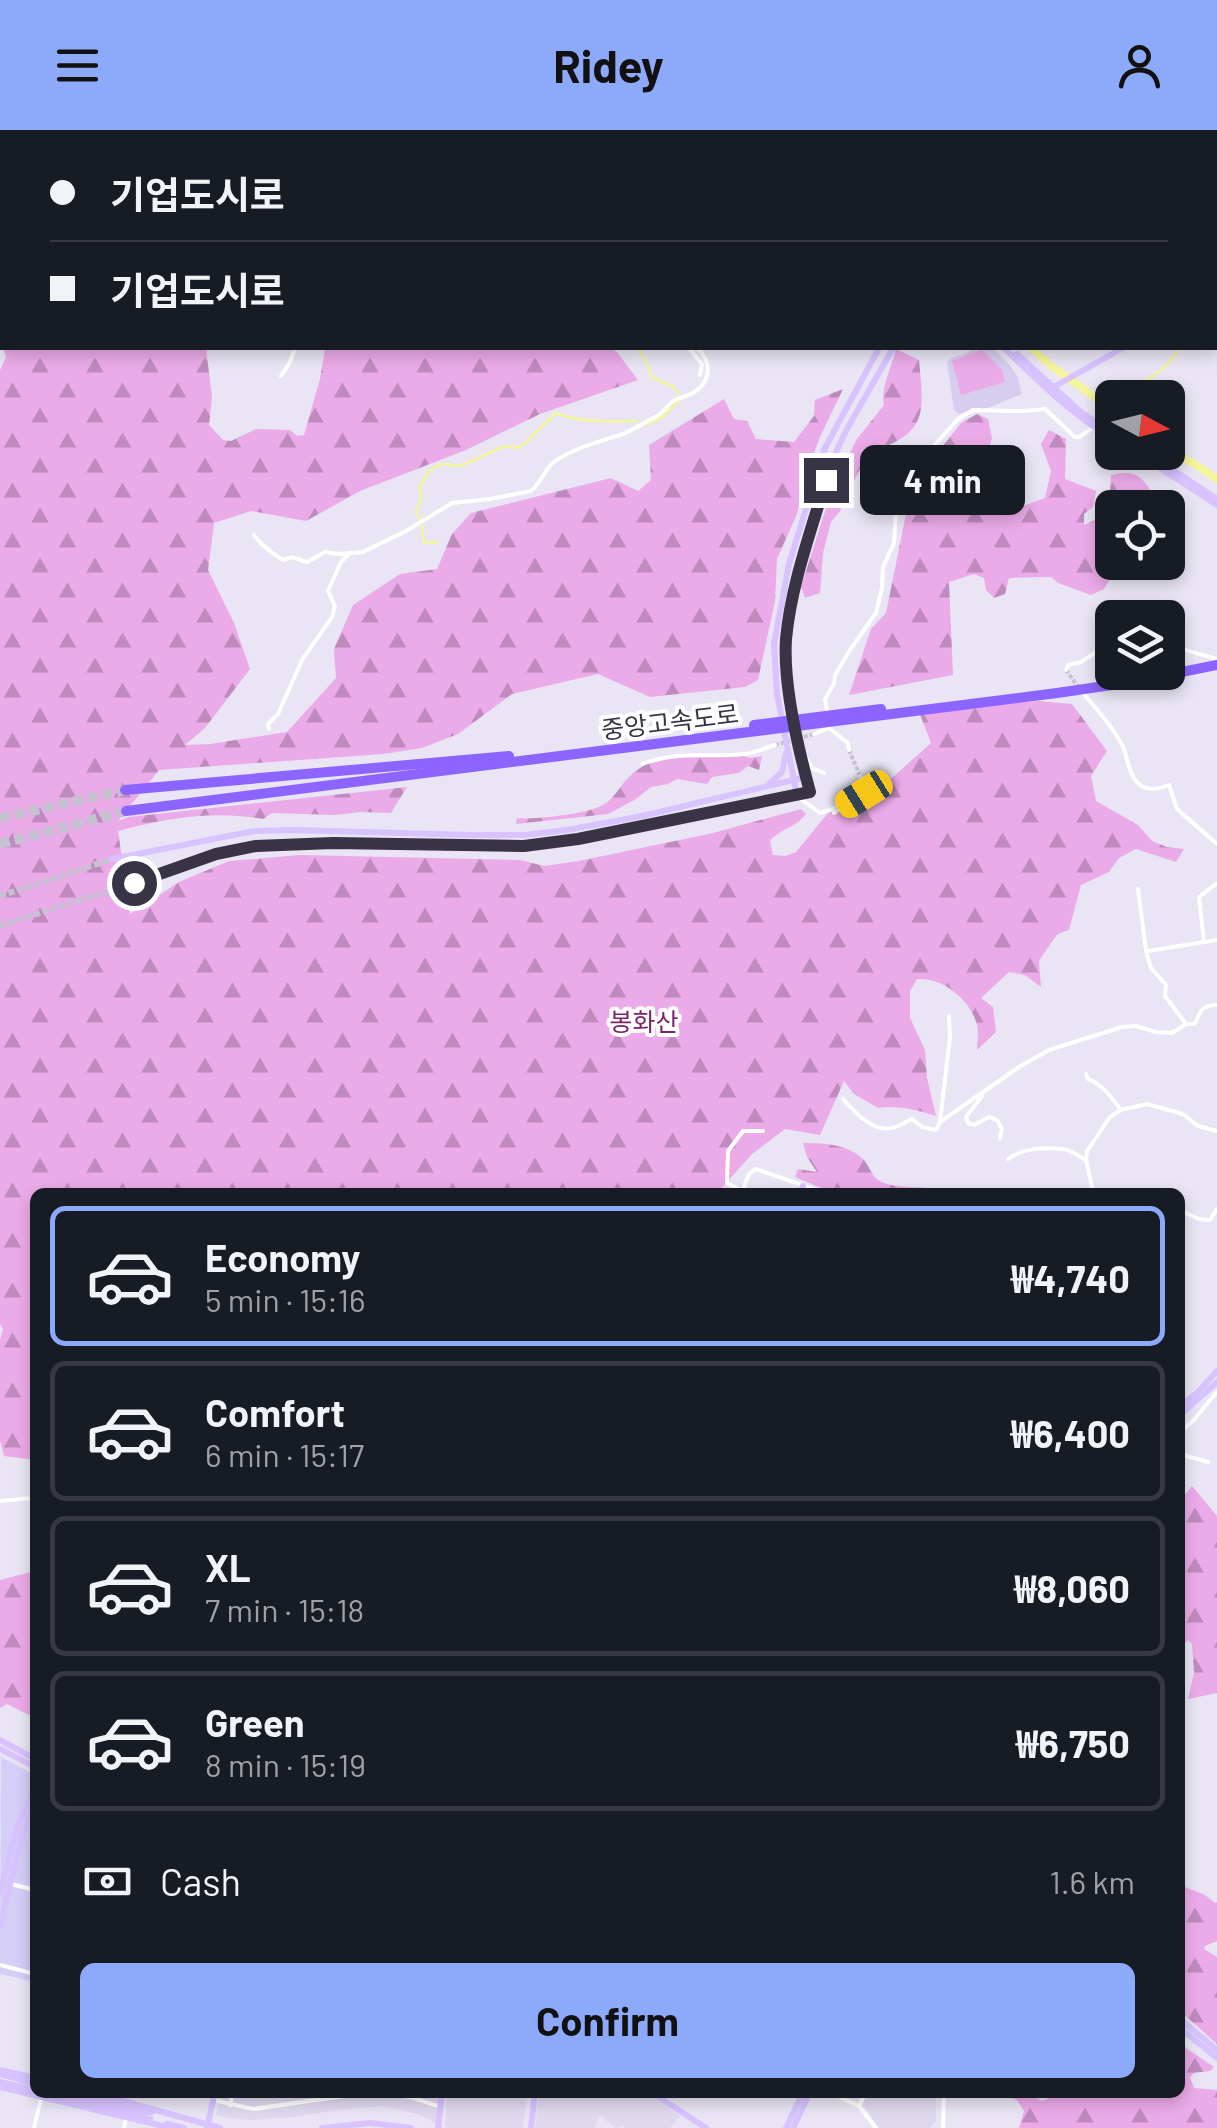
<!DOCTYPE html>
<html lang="en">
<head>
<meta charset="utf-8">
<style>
  :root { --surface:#171b24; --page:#242831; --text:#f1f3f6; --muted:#9ea1a6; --line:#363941; --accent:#8ca9fa }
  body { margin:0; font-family:Barlow,"Noto Sans KR",sans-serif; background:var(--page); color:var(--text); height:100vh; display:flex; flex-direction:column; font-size:38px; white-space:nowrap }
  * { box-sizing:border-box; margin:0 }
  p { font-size:32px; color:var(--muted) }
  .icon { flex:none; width:55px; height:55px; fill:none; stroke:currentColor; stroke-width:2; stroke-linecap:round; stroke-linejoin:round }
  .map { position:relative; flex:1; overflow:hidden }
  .details { position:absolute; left:30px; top:1058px; width:1155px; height:910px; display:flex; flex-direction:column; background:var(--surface); border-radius:15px; box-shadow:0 5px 15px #0003 }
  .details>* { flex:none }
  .guide { position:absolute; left:0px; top:0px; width:1218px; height:220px; box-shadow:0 5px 15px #0003; display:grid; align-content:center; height:220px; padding:0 50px; background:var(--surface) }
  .needle { width:65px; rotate:97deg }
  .controls { position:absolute; left:1095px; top:250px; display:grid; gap:20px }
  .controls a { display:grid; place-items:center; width:90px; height:90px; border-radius:15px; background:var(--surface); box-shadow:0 5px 15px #0003; font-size:50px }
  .end { position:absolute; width:45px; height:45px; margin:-22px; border:12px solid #383446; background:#fff; box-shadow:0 0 0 5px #fff }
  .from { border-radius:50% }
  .bubble { position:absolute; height:70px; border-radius:15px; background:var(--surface); box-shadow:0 5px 15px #0003; font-size:32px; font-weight:700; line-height:70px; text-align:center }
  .car { position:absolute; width:30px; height:60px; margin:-30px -15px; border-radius:12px; box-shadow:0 0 8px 2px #0007; background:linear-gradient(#f5c518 24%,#345 0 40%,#f5c518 0 76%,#345 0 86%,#f5c518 0) }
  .guide b { display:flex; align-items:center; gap:35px; height:95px; font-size:38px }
  .guide b+b { border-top:2px solid var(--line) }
  .guide i { width:25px; height:25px; background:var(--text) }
  ul { padding:18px 0 0; list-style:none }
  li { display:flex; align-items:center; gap:30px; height:140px; margin:0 20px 15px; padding:0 30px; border:5px solid var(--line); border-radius:15px }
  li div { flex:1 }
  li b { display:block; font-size:38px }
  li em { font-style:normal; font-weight:700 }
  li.active { border-color:var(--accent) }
  li>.icon { width:90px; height:90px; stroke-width:1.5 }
  .pay { display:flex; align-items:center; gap:25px; height:110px; padding:0 50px; font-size:38px }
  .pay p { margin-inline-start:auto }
  .cta { display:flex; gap:20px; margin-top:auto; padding:20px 50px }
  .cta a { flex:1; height:115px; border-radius:15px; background:var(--accent); color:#111; font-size:40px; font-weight:700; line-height:115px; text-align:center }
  header { display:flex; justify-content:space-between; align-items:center; height:130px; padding:0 50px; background:var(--accent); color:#111; font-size:45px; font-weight:700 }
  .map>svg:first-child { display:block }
</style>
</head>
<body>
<header><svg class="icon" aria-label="menu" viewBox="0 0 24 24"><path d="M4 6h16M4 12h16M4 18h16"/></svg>Ridey<svg class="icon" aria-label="person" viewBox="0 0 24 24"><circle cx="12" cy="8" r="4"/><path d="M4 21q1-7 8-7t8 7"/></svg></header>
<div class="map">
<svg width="1217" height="1998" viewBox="0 0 1217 1998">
  <defs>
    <pattern id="forest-firs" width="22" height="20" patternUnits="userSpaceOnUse" patternTransform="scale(2.5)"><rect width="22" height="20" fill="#ebaae8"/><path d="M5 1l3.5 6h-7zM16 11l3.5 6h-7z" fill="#bf8bbe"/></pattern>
  </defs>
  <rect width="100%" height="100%" fill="#e9e5f4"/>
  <!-- residential -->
  <g fill="#dfd9ef">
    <polygon points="222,1963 440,1963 438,1994 418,1984 383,1976 344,1979 292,1987 253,1990 234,1989 216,1985"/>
    <polygon points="447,1963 527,1963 523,1998 448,1998 445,1995"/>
    <polygon points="539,1963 647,1963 680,1986 670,1998 626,1998 622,1996 616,1998 600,1986 594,1998 535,1998"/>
    <polygon points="867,1963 936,1963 936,1991 930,1998 879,1998 862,1973"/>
  </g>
  <!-- commercial -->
  <polygon fill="#d5cef7" points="1,1627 35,1645 35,1852 1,1844 0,1846"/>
  <!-- education -->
  <polygon fill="#d7cdee" points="974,218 993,218 1010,235 1018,248 1022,264 985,279 976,278 959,284 954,280 947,232 951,228 967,223"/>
  <!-- forest -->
  <g fill="url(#forest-firs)">
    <path d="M 3,218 L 206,218 L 212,267 L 209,295 L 223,310 L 231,311 L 256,299 L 290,300 L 297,306 L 304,305 L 320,249 L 325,218 L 609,218 L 617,222 L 638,250 L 540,284 L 466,320 L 360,361 L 306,391 L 251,381 L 214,393 L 208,440 L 234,493 L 250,539 L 205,598 L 185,615 L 210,614 L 287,602 L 336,548 L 334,519 L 353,475 L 400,444 L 437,439 L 452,404 L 471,383 L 611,348 L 638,361 L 651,350 L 649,315 L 724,269 L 734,289 L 747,291 L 756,309 L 794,312 L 814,286 L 815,270 L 843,259 L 820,307 L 808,339 L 797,384 L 777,429 L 775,471 L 758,550 L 745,557 L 650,567 L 598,544 L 512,564 L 458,604 L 422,618 L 383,624 L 159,640 L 118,691 L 129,687 L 407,657 L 391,683 L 360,682 L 335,685 L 272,683 L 263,689 C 214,680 166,688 118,701 L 130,784 L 179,752 L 229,731 L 300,725 L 520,730 L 544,736 L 579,731 L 713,703 L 801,679 L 806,684 C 793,700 782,697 770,711 L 773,725 L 785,726 L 796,722 L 828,683 L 865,672 L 931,613 L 919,582 L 1039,571 L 1072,574 L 1107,621 L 1091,646 L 1096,671 L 1138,695 L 1152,711 L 1167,717 L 1184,719 L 1176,732 L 1136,719 L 1119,728 L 1109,742 L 1081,755 L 1069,800 L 1057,804 L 1039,831 L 1041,857 L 1025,845 L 1009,842 L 981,868 L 993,877 L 996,902 L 977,920 C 977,913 979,902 977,895 C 971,870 943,847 917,849 L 910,861 L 910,888 L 925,920 L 927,948 L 936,986 C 917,980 897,975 878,978 L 854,964 L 844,951 L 820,1005 L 785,999 L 752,1024 L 718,1062 L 35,1062 L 35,1330 L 4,1326 L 0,1310 L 0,1210 L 3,1199 L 0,1194 L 0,240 L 6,227 Z"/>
    <path d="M 896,219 L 919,230 C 925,289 926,303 867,324 L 840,381 L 831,392 L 823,423 L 820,463 L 805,468 L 801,457 L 833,356 L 857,309 L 884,275 C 880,260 892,236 896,219 Z"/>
    <path d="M 977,284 L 988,289 L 992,308 L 988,322 L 1010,351 L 1006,366 L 1009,381 L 1045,368 L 1051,341 L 1041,314 L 1049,300 L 1066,309 L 1065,349 L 1096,361 L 1093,377 L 1084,384 L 1084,395 C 1111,384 1109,371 1111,345 C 1139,338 1144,349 1157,371 L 1141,377 L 1112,378 L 1112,432 L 1119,433 L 1104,459 L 1091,465 L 1058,453 L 1051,447 L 1009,448 L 1005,464 L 994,468 L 986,460 L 984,448 L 974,444 L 949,452 L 953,545 L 849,565 L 871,499 L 886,483 L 908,374 L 918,380 L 944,372 L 957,375 L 949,347 L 935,326 L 961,293 Z"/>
    <path d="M 692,624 L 709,627 L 736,624 L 751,628 L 762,626 L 759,640 L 748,636 L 739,643 L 712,647 L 707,654 L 677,649 L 668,654 L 651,657 L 636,669 L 608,684 L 516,694 L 517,688 C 533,690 586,684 601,676 C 613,671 619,657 628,648 C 646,629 667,628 692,624 Z"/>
    <path d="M 803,1013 C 824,1013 848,1014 864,1030 C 869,1036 872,1046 878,1050 C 894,1061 929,1054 950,1062 L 831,1062 L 795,1047 L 798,1039 L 817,1042 L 807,1027 Z"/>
    <polygon points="1192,1356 1217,1386 1217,1563 1188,1569 1194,1543 1192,1514 1188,1510 1180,1517 1180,1371"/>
    <polygon points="35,1441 35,1588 7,1574 0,1578 0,1450"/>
    <polygon points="1180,1755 1205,1765 1215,1773 1217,1772 1217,1811 1205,1816 1204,1819 1217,1827 1217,1914 1180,1881"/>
    <polygon points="1180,1914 1214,1937 1210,1941 1194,1943 1190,1947 1194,1958 1217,1960 1217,1998 1019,1998 1024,1981 1017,1970 998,1963 1026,1963 1042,1971 1060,1963 1180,1962"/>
  </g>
  <!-- pitch -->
  <polygon fill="#ebaae8" points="982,220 1002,240 1005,252 961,265 952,231"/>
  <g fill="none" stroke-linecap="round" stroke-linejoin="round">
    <!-- stream -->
    <g stroke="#f5f59c" stroke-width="2.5">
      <polyline points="1215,139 1217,144"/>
      <polyline points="1215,177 1217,173"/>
      <polyline points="638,218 648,235 651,247 674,257 678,266"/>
      <path d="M 1101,270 C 1131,262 1163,245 1180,218"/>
      <polyline points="645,295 662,287 678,272"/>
      <path d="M 420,389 L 416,382 L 422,366 L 419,358 L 429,341 L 441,334 L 460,336 L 505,316 L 516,318 L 523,315 L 556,283 C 575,292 616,292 637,291"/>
      <polyline points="422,396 424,413 438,412"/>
    </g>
    <!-- river -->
    <g stroke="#f5f59c" stroke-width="8">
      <polyline points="659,0 662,2"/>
      <path d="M 1032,218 C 1058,246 1087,257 1112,282"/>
      <polyline points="1168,322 1193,333 1217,349"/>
    </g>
    <!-- street-tunnel -->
    <g stroke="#c6c2d1" stroke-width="4" stroke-dasharray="4 2" stroke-linecap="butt">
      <polyline points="1066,540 1079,558"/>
      <polyline points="775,615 814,604"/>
      <polyline points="849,620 860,646"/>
    </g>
    <!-- secondary-tunnel -->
    <g stroke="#c6c2d1" stroke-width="6" stroke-dasharray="6 3" stroke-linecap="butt">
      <polyline points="0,766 112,729"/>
      <polyline points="0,796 133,753"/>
    </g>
    <!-- highway-tunnel -->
    <g stroke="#c6c2d1" stroke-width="10" stroke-dasharray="10 5" stroke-linecap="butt">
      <polyline points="0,688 125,660"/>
      <polyline points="0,714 126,681"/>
    </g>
    <!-- street -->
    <g stroke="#fff" stroke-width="4">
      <polyline points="2,0 12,2"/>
      <polyline points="1184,0 1187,2"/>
      <polyline points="82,2 84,0"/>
      <polyline points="219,2 219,0"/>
      <polyline points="355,2 355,0"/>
      <polyline points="490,2 491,0"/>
      <polyline points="846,2 849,0"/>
      <polyline points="0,42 2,42"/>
      <polyline points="1215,67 1217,70"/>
      <polyline points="0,111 2,108"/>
      <polyline points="689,218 702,234 700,245"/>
      <polyline points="281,246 290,232 295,218"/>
      <path d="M 254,405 C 259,413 275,426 284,430 C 295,424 297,430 307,432 L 325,422 L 339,424 L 363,422 L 406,401 L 452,373 L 490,369 L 531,361 C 542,352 544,339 555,331 C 575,318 598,312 620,305 C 625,304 656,287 661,283 C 665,280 668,275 672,272 C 678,267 687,267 693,263 C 712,251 712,232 697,218"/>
      <polyline points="1168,515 1217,529"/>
      <polyline points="1066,540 1068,535 1081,532 1104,517 1112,516"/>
      <path d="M 1082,562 C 1096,579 1112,595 1122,615 C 1128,626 1128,644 1138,653 C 1146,662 1159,659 1169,655 L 1177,679 L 1217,714"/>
      <path d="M 827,581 L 825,569 L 834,554 L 835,545 L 850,520 L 876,483 L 882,458 L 883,437 L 894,413 L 896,381 L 901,367 L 911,356 L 918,334 L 957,290 L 973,280 C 996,280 1021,283 1045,279 L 1075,307 L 1079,307 L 1094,297"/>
      <polyline points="829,598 848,613 849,620"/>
      <polyline points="269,599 268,594 278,584 302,530 332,487 335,476 328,461 341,432 350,423"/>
      <polyline points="814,604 829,598 829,596"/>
      <polyline points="806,627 812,638 824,643"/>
      <path d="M 642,634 C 678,620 708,628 745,624 C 755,623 765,618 775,615"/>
      <polyline points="797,666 820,683 833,679 861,661 863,654 860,646"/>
      <polyline points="834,683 864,664 862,656"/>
      <polyline points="1138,759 1146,821 1151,838 1166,855 1165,866 1186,894"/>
      <polyline points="1204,812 1199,767 1217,753"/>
      <polyline points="1148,821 1217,810"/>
      <path d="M 1086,944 L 1088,949 C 1102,954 1112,968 1121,980"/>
      <polyline points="982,966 966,987 968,993 974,995 989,987 997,990 1002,999 1000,1008"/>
      <path d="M 843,969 C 856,984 876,1006 898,996 C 903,994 907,991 912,989 L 922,997 L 936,1000 L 940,992 L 950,907 L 949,886"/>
      <path d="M 940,992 L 1019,937 L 1049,920 L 1122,897 L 1136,896 L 1156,902 L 1172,903 L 1186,894 L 1195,894 C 1200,881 1202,875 1217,875"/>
      <path d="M 1008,1029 C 1022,1018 1046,1017 1063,1019 C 1071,1020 1079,1026 1086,1030"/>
      <polyline points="743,1061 727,1053 728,1021 743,1001 763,1001"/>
      <polyline points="742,1062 749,1044 756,1039 822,1062"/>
      <polyline points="1093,1062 1086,1030 1087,1021 1110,987 1121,980 1147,974 1183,984 1198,996 1217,1001"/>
      <path d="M 1180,1082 C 1189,1081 1194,1091 1210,1090 L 1217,1079"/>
      <polyline points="1180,1302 1192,1292 1217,1262"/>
      <polyline points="1180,1324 1208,1332"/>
      <polyline points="0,1371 33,1368"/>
      <polyline points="11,1754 35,1760"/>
      <polyline points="0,1835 35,1844"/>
      <polyline points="378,1962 410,1967 441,1977"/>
      <polyline points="829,1962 859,1976 876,1998"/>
      <polyline points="213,1970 253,1979 373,1962"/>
      <polyline points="230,1975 233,1962"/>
      <polyline points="859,1976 866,1962"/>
      <polyline points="34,1998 41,1968"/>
      <polyline points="124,1998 126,1988"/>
      <polyline points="943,1998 944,1962"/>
    </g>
    <!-- secondary -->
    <g stroke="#d8c3ff" stroke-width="6">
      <polyline points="706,0 708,2"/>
      <polyline points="713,0 716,2"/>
      <polyline points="1215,19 1217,19"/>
      <polyline points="1215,26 1217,25"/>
      <polyline points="1215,167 1217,166"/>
      <path d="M 1004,218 C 1038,251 1071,284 1112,308"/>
      <polyline points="1017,224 1082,283 1112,302"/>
      <polyline points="1050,259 1123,218"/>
      <polyline points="1135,322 1217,375"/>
      <polyline points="1146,322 1217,369"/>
      <polyline points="769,654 782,642 786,623"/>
      <polyline points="797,666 777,564 774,514 789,434 824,320 879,218"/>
      <polyline points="112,729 254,701 294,700 471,705 525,705 567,700 642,686 806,647"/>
      <polyline points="133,753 216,724 256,716 305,713 524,717 578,709 810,663 790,563 786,507 799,439 835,324 847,299 893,218"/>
      <polyline points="801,1062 803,1056"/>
      <polyline points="1180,1276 1197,1263 1217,1241"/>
      <polyline points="1180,1285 1217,1252"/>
      <polyline points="0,1610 35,1629"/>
      <polyline points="0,1619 35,1637"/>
      <polyline points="0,1762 18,1694 35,1659"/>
      <polyline points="0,1796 23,1703 35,1675"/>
      <polyline points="1180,1889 1217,1920"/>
      <polyline points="1180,1898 1217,1928"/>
      <polyline points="0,1940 35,1948"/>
      <polyline points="0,1944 35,1954"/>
      <polyline points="0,1952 35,1960"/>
      <polyline points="0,1957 171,1998"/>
      <polyline points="45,1962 150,1989"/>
      <polyline points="69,1962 143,1982 152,1982"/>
      <polyline points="91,1962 220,1998"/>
      <polyline points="651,1962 706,1998"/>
      <polyline points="167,1994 184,1998"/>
      <polyline points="207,1997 215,1962"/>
      <polyline points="322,1998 370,1993 411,1998"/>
      <polyline points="438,1998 442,1962"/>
      <polyline points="531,1998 535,1962"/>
      <polyline points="786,1998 803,1962"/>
      <polyline points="793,1998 810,1962"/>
    </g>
    <!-- highway -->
    <g stroke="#8c64ff" stroke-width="10">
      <polyline points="1111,548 1144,542"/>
      <polyline points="754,595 881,579"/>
      <polyline points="125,660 509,626"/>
      <polyline points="126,681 1057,563 1132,552 1217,535"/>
    </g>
    <!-- rail -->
    <g stroke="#959595" stroke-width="2.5" stroke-dasharray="12 12" stroke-linecap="butt">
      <polyline points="1130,0 1132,2"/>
      <polyline points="1215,117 1217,120"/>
    </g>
  </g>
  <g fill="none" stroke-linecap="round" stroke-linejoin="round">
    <!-- route -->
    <path stroke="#383446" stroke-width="12" d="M 134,753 L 216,724 L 256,716 L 333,713 L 524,716 L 578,709 L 810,662 C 798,618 783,554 786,509 C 791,455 811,401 826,350"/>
  </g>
  <g text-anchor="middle" stroke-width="8" stroke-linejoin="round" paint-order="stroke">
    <!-- street labels -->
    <g font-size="25" fill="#383446" stroke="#fff">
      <text transform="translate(670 592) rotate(-7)" y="9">중앙고속도로</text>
    </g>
    <!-- park labels -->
    <g font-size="25" fill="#7c2369" stroke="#fff">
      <text x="644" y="901">봉화산</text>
    </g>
  </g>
</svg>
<div class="controls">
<a><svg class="needle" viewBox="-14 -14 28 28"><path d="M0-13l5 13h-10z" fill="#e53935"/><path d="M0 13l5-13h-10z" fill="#9ea1a6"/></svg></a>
<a><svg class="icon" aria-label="locate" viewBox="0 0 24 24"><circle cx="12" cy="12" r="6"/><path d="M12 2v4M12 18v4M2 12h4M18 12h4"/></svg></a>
<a><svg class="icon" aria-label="layers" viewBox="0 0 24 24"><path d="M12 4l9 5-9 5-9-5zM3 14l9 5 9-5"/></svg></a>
</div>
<i class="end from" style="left:134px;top:753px"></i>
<i class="end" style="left:826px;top:350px"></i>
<div class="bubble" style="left:860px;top:315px;width:165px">4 min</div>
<i class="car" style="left:864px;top:664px;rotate:238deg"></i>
<div class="guide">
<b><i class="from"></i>기업도시로</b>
<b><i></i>기업도시로</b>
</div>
<section class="details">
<ul>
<li class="active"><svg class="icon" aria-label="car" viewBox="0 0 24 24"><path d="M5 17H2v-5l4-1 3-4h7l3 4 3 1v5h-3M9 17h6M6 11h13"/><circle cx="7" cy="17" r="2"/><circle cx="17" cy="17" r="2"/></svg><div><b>Economy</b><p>5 min · 15:16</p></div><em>₩4,740</em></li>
<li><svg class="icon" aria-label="car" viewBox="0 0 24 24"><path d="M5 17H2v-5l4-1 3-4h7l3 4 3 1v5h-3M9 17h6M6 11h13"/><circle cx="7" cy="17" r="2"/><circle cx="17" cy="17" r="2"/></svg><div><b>Comfort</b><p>6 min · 15:17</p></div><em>₩6,400</em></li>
<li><svg class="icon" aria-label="car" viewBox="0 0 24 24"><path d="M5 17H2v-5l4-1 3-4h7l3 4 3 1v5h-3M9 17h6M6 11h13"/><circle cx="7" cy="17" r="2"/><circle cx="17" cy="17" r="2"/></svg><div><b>XL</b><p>7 min · 15:18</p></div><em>₩8,060</em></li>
<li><svg class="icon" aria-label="car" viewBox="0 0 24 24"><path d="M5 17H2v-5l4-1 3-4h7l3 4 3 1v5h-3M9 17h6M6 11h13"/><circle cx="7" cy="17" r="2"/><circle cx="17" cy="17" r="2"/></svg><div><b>Green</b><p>8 min · 15:19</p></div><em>₩6,750</em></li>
</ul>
<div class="pay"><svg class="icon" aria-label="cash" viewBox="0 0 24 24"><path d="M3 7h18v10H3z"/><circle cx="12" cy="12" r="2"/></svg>Cash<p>1.6 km</p></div>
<div class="cta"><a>Confirm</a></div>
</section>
</div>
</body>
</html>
